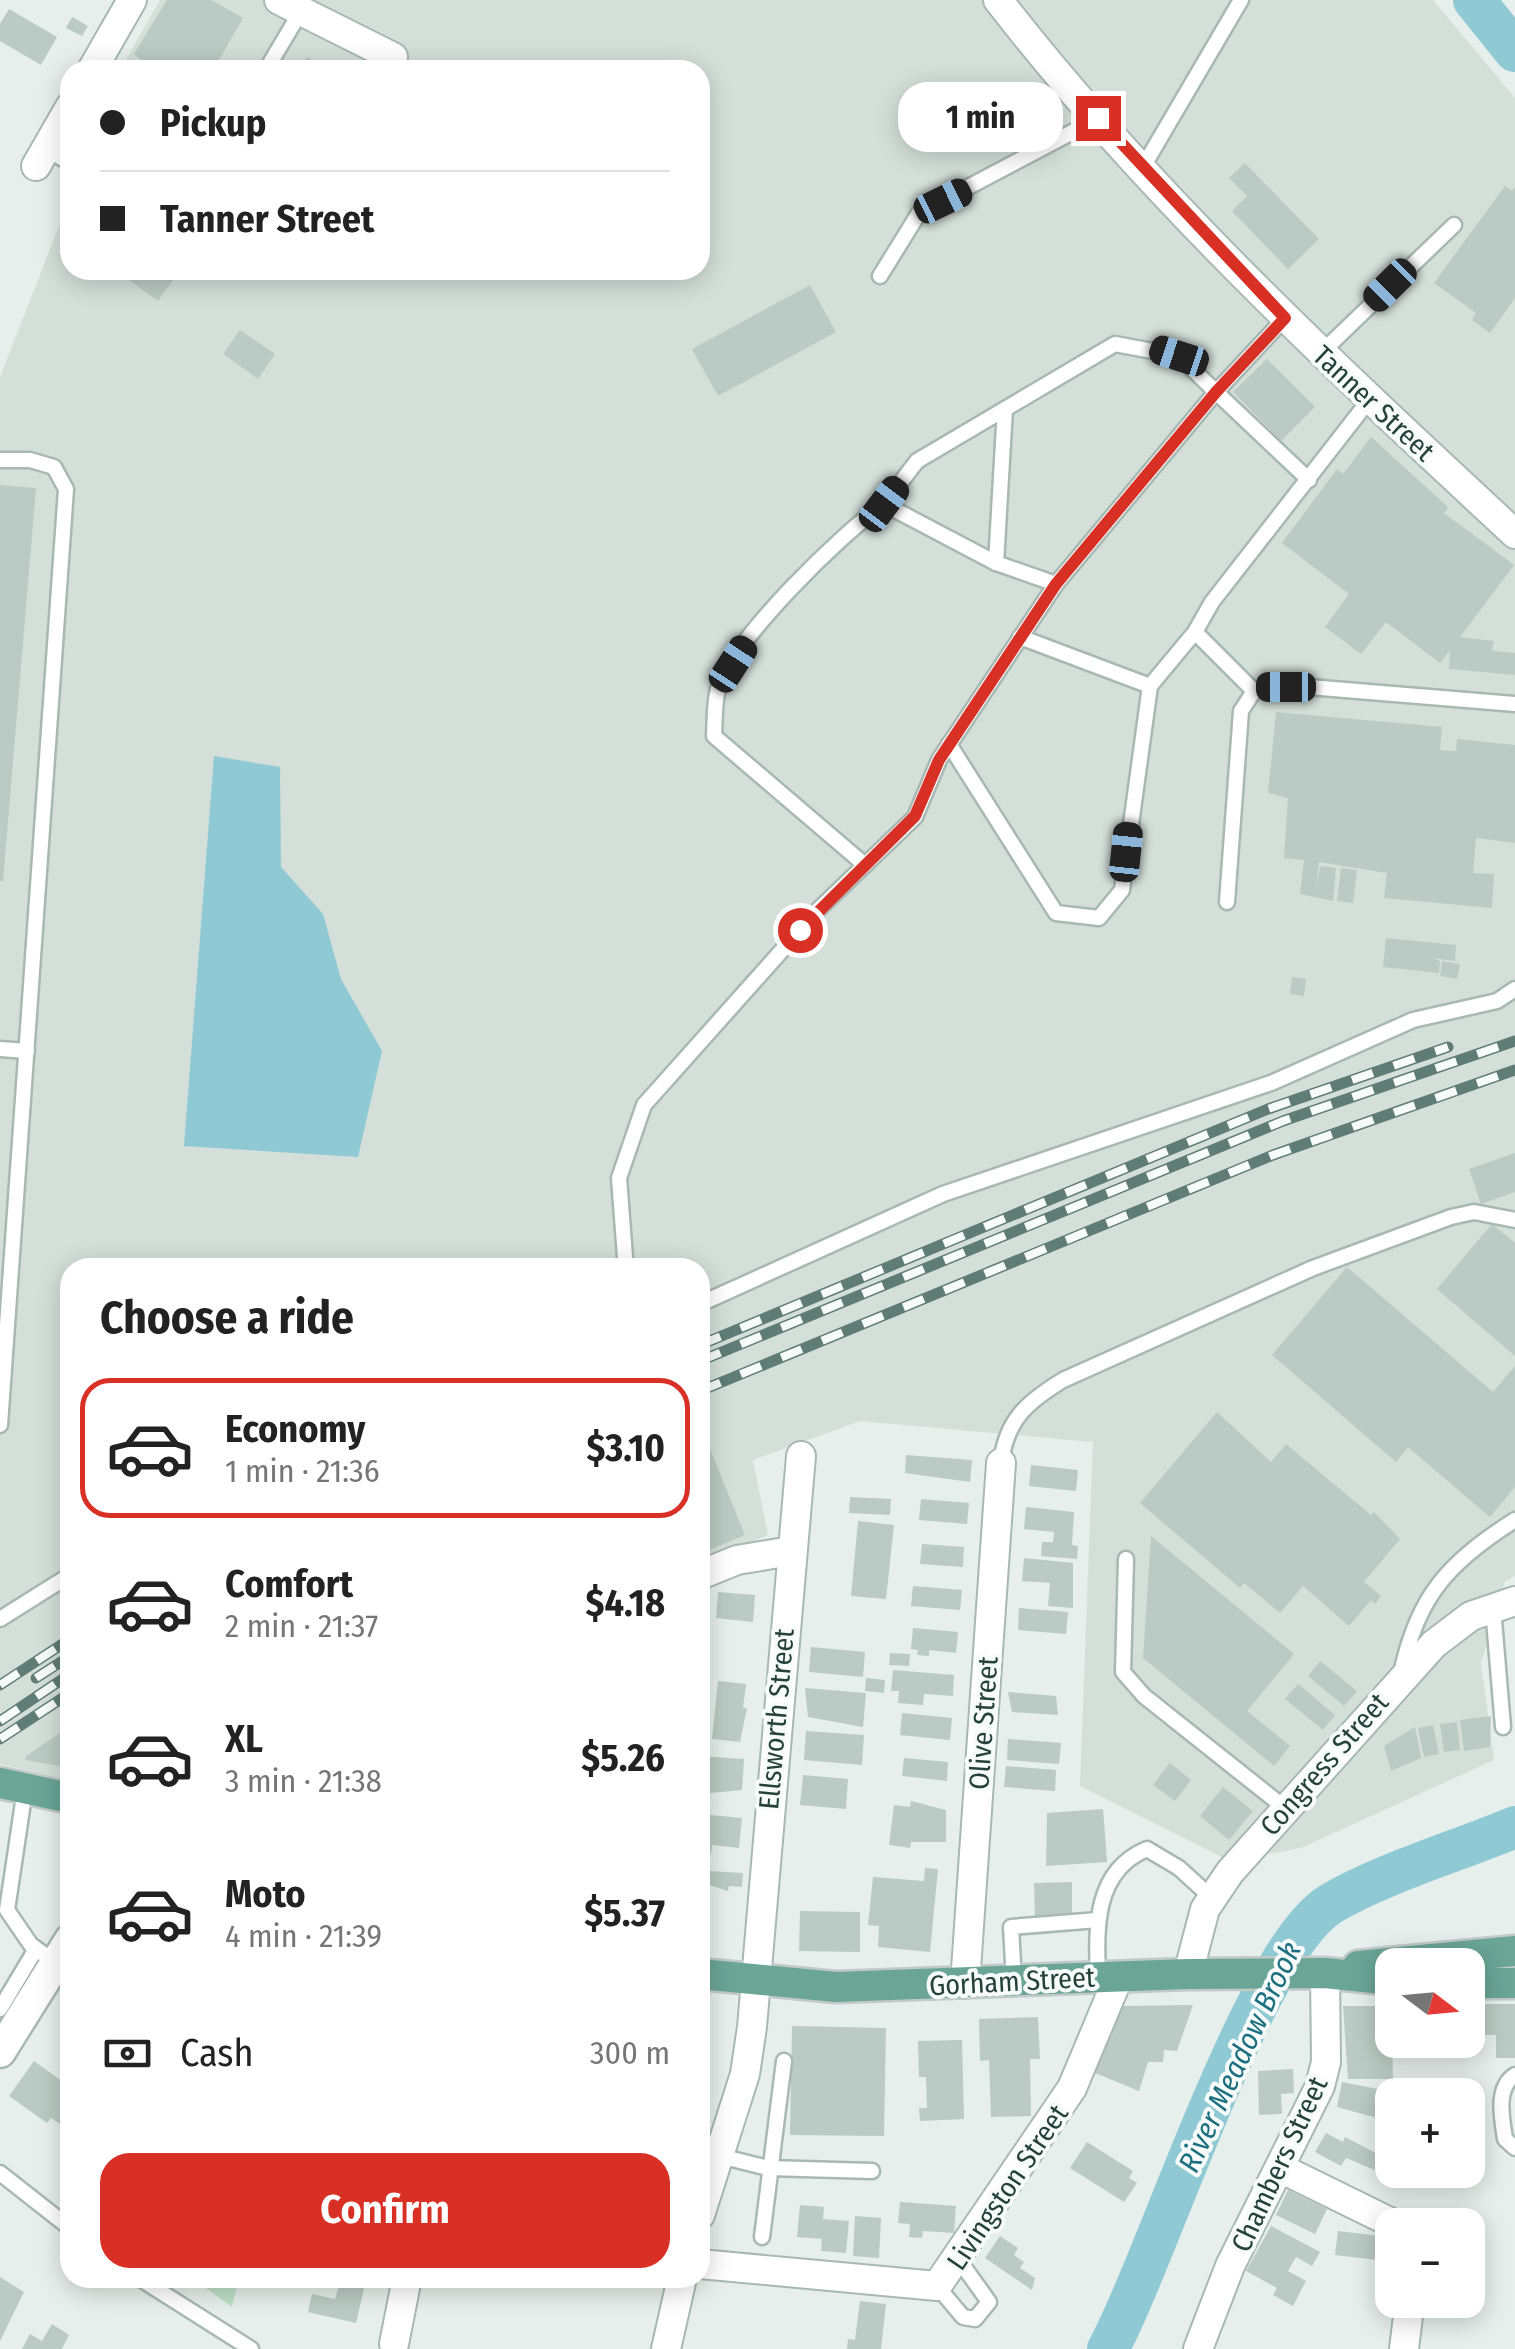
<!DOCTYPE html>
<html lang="en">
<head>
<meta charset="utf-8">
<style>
  :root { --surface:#fff; --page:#f2f2f2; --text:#222; --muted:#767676; --line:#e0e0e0; --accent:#d93025 }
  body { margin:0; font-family:"Fira Sans Condensed",sans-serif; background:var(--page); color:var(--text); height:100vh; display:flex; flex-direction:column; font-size:38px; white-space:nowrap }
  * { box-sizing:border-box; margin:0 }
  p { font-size:32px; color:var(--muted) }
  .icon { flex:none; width:55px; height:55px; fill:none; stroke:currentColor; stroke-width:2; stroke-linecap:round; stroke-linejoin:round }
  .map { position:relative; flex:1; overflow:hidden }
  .side { position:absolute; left:60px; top:1258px; width:650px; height:1030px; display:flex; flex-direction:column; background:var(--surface); border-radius:30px; box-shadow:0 5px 25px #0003 }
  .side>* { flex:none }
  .top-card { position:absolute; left:60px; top:60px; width:650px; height:220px; border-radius:30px; box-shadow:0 5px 25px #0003; display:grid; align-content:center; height:220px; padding:0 40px; background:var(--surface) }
  .needle { width:65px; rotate:106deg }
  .controls { position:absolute; left:1375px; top:1948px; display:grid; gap:20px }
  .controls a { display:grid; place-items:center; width:110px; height:110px; border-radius:20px; background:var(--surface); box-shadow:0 5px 25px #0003; font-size:50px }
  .end { position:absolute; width:45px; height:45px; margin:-22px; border:12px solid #d93025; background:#fff; box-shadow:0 0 0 5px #fff }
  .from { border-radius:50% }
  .bubble { position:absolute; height:70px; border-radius:30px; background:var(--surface); box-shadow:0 5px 25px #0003; font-size:32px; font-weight:700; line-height:70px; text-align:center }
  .car { position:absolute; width:30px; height:60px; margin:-30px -15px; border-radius:12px; box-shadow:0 0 8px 2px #0007; background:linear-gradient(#222 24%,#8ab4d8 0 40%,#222 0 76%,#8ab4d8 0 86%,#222 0) }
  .top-card b { display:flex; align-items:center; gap:35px; height:95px; font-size:38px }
  .top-card b+b { border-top:2px solid var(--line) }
  .top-card i { width:25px; height:25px; background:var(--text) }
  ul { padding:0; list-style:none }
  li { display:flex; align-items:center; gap:30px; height:140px; margin:0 20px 15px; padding:0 20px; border:5px solid transparent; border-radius:30px }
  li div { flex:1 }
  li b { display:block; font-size:38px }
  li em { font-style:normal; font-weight:700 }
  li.active { border-color:var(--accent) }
  li>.icon { width:90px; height:90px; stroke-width:1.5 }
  h2 { padding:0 40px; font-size:45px; line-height:120px }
  .pay { display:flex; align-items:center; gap:25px; height:110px; padding:0 40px; font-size:38px }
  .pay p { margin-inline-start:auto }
  .cta { display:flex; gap:20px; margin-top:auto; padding:20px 40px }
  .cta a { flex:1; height:115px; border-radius:30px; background:var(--accent); color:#fff; font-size:40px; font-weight:700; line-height:115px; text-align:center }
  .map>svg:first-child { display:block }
</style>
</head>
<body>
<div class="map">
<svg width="1515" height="2349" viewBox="0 0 1515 2349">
  <rect width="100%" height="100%" fill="#e6efeb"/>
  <!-- built -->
  <polygon fill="#d4dfda" points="160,0 1433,0 1515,98 1515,1576 1505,1581 1481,1663 1494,1760 1301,1848 1230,1861 1080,1786 1093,1442 860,1421 753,1460 768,1535 700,1565 700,1268 70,1268 70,1781 0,1764 0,377 70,198 70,270 700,270 700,70 120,70"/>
  <!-- green -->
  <polygon fill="#bfe0c8" points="192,2278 239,2278 232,2307"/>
  <!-- water -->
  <polygon fill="#8ec9d4" points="214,756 280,767 281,867 323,914 341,979 382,1051 358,1157 184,1146"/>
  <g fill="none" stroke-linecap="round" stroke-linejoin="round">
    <!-- river -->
    <g stroke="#8ec9d4" stroke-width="42">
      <polyline points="1474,0 1515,51"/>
      <path d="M 1108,2349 C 1158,2257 1254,1949 1332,1903 C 1381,1874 1460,1850 1515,1827"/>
    </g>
  </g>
  <!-- building -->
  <g fill="#bbcac4">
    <polygon points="167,0 211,0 243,18 215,67 153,70 134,54"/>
    <polygon points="9,9 57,37 41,65 0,41 0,24"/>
    <polygon points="72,17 88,26 82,36 66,28"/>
    <polygon points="307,57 330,70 299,70"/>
    <polygon points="1245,163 1319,239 1288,269 1232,211 1247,196 1229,178"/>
    <polygon points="1505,186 1512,191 1515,187 1515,298 1490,333 1472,320 1476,313 1434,283"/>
    <polygon points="115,270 180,270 158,301"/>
    <polygon points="810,285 836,332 718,396 692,349"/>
    <polygon points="240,330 275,354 258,379 223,354"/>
    <polygon points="1267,359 1315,407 1281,441 1233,392"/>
    <polygon points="1371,437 1448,507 1444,513 1514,565 1460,637 1494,641 1492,651 1515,653 1515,675 1449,669 1450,650 1440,663 1386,622 1361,654 1325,627 1349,594 1282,543 1337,469 1343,474"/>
    <polygon points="0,485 36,488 3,881 0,881"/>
    <polygon points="1276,712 1442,727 1440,750 1456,751 1457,739 1515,745 1515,843 1476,838 1473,873 1494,874 1492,908 1384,898 1387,873 1319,862 1316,891 1320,866 1336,868 1333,901 1300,894 1304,860 1284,858 1288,798 1268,793"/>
    <polygon points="1341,868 1357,870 1353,903 1337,901"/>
    <polygon points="1386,938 1456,945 1455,961 1431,958 1440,961 1439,973 1383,967"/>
    <polygon points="1442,961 1460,964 1457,979 1440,976"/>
    <polygon points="1292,977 1306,979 1304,996 1290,994"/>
    <polygon points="1515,1153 1515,1192 1481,1204 1469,1169"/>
    <polygon points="1492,1224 1515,1243 1515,1356 1437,1289"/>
    <polygon points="1347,1267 1493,1392 1515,1366 1515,1487 1490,1517 1408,1447 1396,1462 1272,1355"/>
    <polygon points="1217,1412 1271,1462 1286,1444 1371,1515 1374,1512 1400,1539 1364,1582 1381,1596 1375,1604 1371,1600 1349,1626 1303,1586 1280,1613 1244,1583 1240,1588 1140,1503"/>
    <polygon points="708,1444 745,1535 700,1554 700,1447"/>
    <polygon points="906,1455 972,1460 970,1482 905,1473"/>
    <polygon points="1031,1465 1078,1470 1076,1491 1029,1486"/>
    <polygon points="850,1497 891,1499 890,1515 849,1513"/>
    <polygon points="921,1499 969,1503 967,1524 919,1520"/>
    <polygon points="1026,1507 1074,1512 1072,1545 1078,1546 1077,1559 1041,1556 1042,1542 1053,1542 1054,1532 1024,1529"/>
    <polygon points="858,1521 894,1525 886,1599 851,1596"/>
    <polygon points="1151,1536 1294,1654 1247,1711 1290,1746 1274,1766 1143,1658"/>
    <polygon points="922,1544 964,1547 963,1567 920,1564"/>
    <polygon points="1024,1558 1073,1563 1073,1608 1048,1606 1050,1583 1022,1581"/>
    <polygon points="913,1586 962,1590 960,1610 911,1606"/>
    <polygon points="718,1592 755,1595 753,1622 716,1618"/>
    <polygon points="1019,1608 1068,1612 1066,1634 1018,1630"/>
    <polygon points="913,1628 958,1632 956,1653 929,1650 929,1656 917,1655 918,1650 911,1649"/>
    <polygon points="811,1647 865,1652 863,1677 809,1672"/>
    <polygon points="890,1653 910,1654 909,1666 889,1665"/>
    <polygon points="1320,1661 1357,1691 1344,1706 1308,1676"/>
    <polygon points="893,1670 954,1675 953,1696 924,1694 923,1705 898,1703 899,1691 891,1691"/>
    <polygon points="866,1678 885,1680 884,1693 865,1691"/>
    <polygon points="718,1681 746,1684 743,1708 747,1708 740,1742 712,1739"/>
    <polygon points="1298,1684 1335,1715 1323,1730 1285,1699"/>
    <polygon points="805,1688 866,1693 863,1727 808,1717"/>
    <polygon points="1008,1692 1056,1696 1058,1715 1012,1712"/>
    <polygon points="902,1713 952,1718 950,1740 900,1735"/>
    <polygon points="1491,1716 1490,1747 1464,1751 1460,1720"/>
    <polygon points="1457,1722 1460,1750 1444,1752 1440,1724"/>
    <polygon points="1433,1725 1439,1754 1424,1757 1418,1728"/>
    <polygon points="70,1726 70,1768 25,1760 26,1756"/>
    <polygon points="1415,1727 1421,1758 1391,1771 1384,1746"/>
    <polygon points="806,1731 864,1735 862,1765 804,1760"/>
    <polygon points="1008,1739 1061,1743 1059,1764 1007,1760"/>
    <polygon points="700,1756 744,1759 742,1790 700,1794"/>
    <polygon points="904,1758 948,1762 947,1781 902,1776"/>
    <polygon points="1170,1763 1191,1780 1175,1801 1153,1785"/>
    <polygon points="1006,1766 1056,1770 1055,1791 1004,1787"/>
    <polygon points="803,1775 848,1779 846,1809 800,1805"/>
    <polygon points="1223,1787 1253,1811 1229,1840 1200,1816"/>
    <polygon points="911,1801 946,1810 946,1842 911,1842 910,1848 889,1845 894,1805 910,1807"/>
    <polygon points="1103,1809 1107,1862 1046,1866 1047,1813"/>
    <polygon points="700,1814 742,1818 739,1848 712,1845 711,1854 700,1852"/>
    <polygon points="925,1868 938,1869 930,1952 878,1947 879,1926 868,1925 873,1877 924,1881"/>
    <polygon points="710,1871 743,1873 742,1887 729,1886 728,1891 709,1885"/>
    <polygon points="1072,1882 1072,1918 1035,1919 1034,1883"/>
    <polygon points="800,1911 860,1912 860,1952 799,1951"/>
    <polygon points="1379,2001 1392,2005 1393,2079 1348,2079 1343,2006 1375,2006"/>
    <polygon points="1471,2004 1515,2004 1515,2058 1496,2058 1496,2035 1471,2035"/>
    <polygon points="1193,2005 1177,2051 1164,2050 1163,2062 1148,2062 1139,2091 1095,2073 1123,2006"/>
    <polygon points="1038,2017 1040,2059 1030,2059 1031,2116 991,2117 989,2060 980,2061 979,2019"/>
    <polygon points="792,2026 886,2028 884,2136 790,2135"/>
    <polygon points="962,2040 964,2119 920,2121 919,2108 927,2108 926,2077 919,2077 918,2041"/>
    <polygon points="34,2061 70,2087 70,2131 51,2118 47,2123 9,2096"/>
    <polygon points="1293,2069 1294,2093 1281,2094 1282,2114 1259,2115 1258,2071"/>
    <polygon points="1342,2082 1388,2091 1388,2121 1337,2107"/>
    <polygon points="1326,2133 1343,2142 1345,2137 1389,2160 1382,2173 1346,2158 1341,2166 1315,2152"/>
    <polygon points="1087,2142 1133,2171 1129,2178 1137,2183 1124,2202 1070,2168"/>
    <polygon points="1288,2190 1327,2209 1315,2234 1276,2215"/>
    <polygon points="900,2202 956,2206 954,2233 923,2231 922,2238 909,2237 910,2224 898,2223"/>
    <polygon points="800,2205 824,2207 823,2219 849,2221 846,2253 821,2251 822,2239 797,2237"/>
    <polygon points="855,2216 881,2218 879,2258 853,2256"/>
    <polygon points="1271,2226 1320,2252 1312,2266 1296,2257 1288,2271 1306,2281 1293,2306 1273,2295 1277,2288 1246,2271"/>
    <polygon points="1338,2231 1389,2237 1386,2261 1335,2255"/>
    <polygon points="1000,2236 1018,2248 1014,2255 1024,2262 1020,2268 1035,2278 1032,2290 985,2258"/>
    <polygon points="1468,2276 1475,2277 1471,2314 1439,2311 1440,2300 1468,2300"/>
    <polygon points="0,2277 24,2292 0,2341"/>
    <polygon points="341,2279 365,2284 356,2323 308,2312 312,2294 335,2299"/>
    <polygon points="860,2301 886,2304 881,2349 847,2349 848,2339 855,2340"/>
    <polygon points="52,2324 69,2335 62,2349 22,2349 30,2334 42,2341"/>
  </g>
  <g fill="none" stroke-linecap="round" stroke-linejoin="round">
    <defs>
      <g id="service">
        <polyline points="266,70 301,11"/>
        <polyline points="46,149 70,163"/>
        <polyline points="1143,167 1241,0"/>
        <polyline points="880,276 919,213 1097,119"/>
        <polyline points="1285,318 1216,392 1309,480"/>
        <polyline points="1321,353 1454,225"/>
        <polyline points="0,460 30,460 54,467 66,489 0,1425"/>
        <polyline points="996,563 1005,409"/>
        <polyline points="1020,637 1150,686"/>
        <polyline points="1254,691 1195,632 1212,602 1370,399"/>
        <polyline points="949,744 1056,913 1099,918 1122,890 1150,686 1195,632"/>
        <path d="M 865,865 L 714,736 C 715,721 714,703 718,689 C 732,640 841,534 884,504"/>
        <polyline points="1227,902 1241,711 1254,691 1309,687 1515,704"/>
        <polyline points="0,1049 27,1051"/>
        <polyline points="625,1257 619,1178 644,1105 818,910 915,817 939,760 1056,584 1216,392 1179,356 1115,344 917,461 884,504 996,563 1056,584"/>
        <polyline points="700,1304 943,1194 1271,1083 1413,1020 1497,1001 1515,989"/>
        <path d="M 1001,1463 C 1006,1420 1027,1402 1063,1380 L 1313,1268 L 1451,1217 L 1474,1212 L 1515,1220"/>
        <polyline points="1126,1559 1123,1672 1144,1696 1285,1808"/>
        <polyline points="1493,1608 1503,1727"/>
        <polyline points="0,1619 70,1575"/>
        <path d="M 1401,1674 C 1417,1596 1449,1562 1515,1520"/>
        <polyline points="25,1789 7,1910 31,1945 57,1964"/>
        <path d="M 1098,1977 C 1096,1928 1094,1871 1147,1849 L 1179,1868 L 1212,1898"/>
        <polyline points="1014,1981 1011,1927 1098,1920"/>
        <polyline points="0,2009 36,1949"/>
        <path d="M 1515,2075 C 1495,2088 1502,2118 1505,2139 L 1515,2148"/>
        <polyline points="700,2151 768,2168 872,2171"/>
        <polyline points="0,2173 70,2228"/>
        <polyline points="762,2237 784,2061"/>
        <polyline points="139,2278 251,2349"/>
        <polyline points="937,2286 963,2317 975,2319 989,2302 959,2260"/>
      </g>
      <g id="minor">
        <polyline points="279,0 393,57"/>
        <path d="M 998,0 C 1150,196 1334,366 1515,534"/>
        <polyline points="92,70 132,0"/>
        <polyline points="36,166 70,107"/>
        <polyline points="700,1575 737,1560 791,1551"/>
        <polyline points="1188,1974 1205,1909 1230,1872 1434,1644 1471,1616 1515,1601"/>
        <polyline points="965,1984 1001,1463"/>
        <polyline points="1280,2168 1396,2225"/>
        <polyline points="700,2215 745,2074 752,2027 801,1456"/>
        <polyline points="700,2264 937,2286 1072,2088 1119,1976"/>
        <polyline points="394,2344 407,2278"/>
        <polyline points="666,2349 682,2278"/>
        <polyline points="1198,2349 1230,2266 1320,2086 1326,2062 1325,1973"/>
        <polyline points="1404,2349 1410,2300"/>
      </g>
      <polyline id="tertiary" points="0,2052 70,1940"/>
      <g id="primary">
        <polyline points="0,1783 70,1798"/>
        <polyline points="1358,1966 1515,1951"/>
        <polyline points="700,1974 836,1987 1188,1974 1325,1973 1392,1980"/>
        <polyline points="1468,1983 1515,1983"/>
      </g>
    </defs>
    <!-- service casing -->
    <use href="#service" stroke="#a8b8b2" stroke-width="19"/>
    <!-- minor casing -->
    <use href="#minor" stroke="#a8b8b2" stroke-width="32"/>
    <!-- tertiary casing -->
    <use href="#tertiary" stroke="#a8b8b2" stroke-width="35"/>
    <!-- primary casing -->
    <use href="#primary" stroke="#c2cac8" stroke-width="35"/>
    <!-- service -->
    <use href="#service" stroke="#fff" stroke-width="14"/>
    <!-- minor -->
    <use href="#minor" stroke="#fff" stroke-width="28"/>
    <!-- tertiary -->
    <use href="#tertiary" stroke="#fff" stroke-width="30"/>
    <!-- primary -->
    <use href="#primary" stroke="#6aa596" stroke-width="30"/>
    <defs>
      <g id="rail">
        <polyline points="700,1345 1268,1109 1448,1047"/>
        <polyline points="700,1361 1283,1121 1515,1041"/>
        <polyline points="700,1391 1273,1155 1515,1070"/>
        <polyline points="36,1678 70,1656"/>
        <polyline points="0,1685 70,1639"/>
        <polyline points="0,1721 70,1674"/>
        <polyline points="0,1739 70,1693"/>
      </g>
    </defs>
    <!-- rail casing -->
    <use href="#rail" stroke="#5f7d75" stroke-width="11"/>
    <!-- rail -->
    <use href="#rail" stroke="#f7fbf9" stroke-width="8" stroke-dasharray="22" stroke-linecap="butt"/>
  </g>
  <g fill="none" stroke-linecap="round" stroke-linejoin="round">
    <!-- route -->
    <polyline stroke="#d93025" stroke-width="12" points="800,930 915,816 939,760 1056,584 1216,392 1285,318 1098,118"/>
  </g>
  <g text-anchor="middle" stroke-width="8" stroke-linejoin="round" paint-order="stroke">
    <!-- street labels -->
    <g font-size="28" fill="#24423a" stroke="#f7fbf9">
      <text transform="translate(1374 403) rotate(43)" y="10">Tanner Street</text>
      <text transform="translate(776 1719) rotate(-85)" y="10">Ellsworth Street</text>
      <text transform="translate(983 1723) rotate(-86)" y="10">Olive Street</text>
      <text transform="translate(1324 1764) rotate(-49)" y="10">Congress Street</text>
      <text transform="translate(1012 1981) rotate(-3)" y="10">Gorham Street</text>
      <text transform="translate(1279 2164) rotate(-65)" y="10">Chambers Street</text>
      <text transform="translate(1007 2187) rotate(-56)" y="10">Livingston Street</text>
    </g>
    <!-- water labels -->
    <g font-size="30" font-style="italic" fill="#1c6f80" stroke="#f7fbf9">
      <text transform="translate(1240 2057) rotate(-65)" y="10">River Meadow Brook</text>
    </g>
  </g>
</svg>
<div class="controls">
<a><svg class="needle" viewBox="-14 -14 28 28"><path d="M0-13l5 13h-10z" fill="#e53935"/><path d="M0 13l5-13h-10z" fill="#767676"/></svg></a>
<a>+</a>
<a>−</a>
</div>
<i class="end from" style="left:800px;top:930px"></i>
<i class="end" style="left:1098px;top:118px"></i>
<div class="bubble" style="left:898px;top:82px;width:165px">1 min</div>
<i class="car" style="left:943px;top:201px;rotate:64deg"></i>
<i class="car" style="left:1390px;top:285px;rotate:225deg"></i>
<i class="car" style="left:1179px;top:356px;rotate:288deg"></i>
<i class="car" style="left:884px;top:504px;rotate:37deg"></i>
<i class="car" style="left:733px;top:664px;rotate:33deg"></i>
<i class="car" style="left:1286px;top:687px;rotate:270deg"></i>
<i class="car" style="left:1126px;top:852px;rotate:6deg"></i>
<div class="top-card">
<b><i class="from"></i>Pickup</b>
<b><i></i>Tanner Street</b>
</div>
<section class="side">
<h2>Choose a ride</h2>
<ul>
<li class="active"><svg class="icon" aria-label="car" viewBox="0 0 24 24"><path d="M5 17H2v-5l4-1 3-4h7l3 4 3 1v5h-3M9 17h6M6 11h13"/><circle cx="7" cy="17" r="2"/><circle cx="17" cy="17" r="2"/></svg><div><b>Economy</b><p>1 min · 21:36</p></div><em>$3.10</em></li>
<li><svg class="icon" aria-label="car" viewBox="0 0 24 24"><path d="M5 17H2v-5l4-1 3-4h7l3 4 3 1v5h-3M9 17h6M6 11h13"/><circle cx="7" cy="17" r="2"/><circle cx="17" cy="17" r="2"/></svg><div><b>Comfort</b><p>2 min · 21:37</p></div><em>$4.18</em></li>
<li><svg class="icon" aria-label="car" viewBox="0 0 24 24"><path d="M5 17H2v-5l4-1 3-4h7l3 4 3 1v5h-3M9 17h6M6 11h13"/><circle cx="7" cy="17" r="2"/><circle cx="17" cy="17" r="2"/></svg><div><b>XL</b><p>3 min · 21:38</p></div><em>$5.26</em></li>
<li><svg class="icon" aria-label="car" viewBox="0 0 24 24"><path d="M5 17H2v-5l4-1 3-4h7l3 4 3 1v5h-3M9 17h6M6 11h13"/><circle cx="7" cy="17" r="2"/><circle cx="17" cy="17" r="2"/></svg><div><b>Moto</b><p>4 min · 21:39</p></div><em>$5.37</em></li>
</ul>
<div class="pay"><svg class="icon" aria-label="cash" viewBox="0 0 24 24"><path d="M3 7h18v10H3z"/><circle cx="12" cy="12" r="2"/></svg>Cash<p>300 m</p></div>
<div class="cta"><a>Confirm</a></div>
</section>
</div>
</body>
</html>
